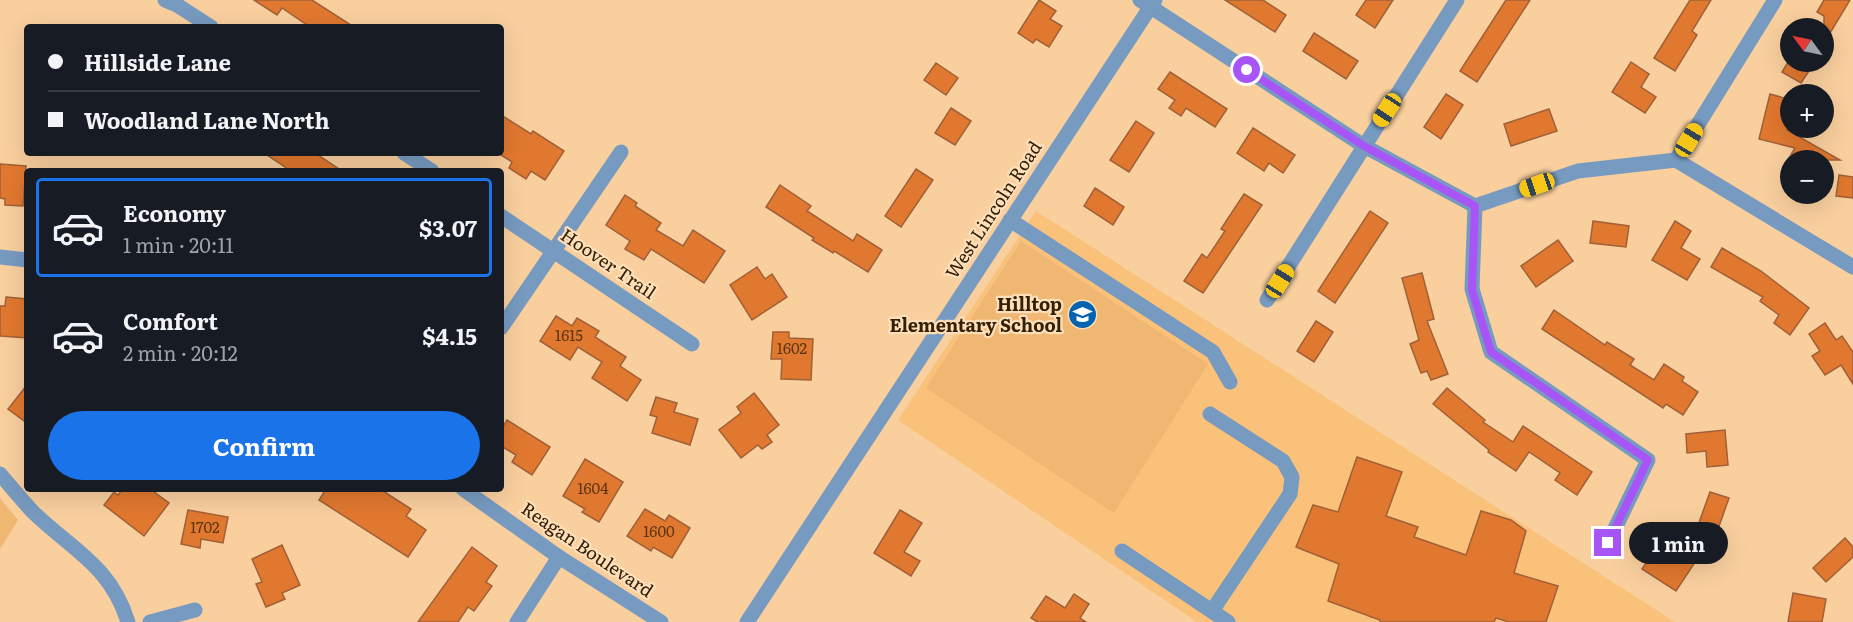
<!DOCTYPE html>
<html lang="en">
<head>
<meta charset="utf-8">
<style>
  :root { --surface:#171b24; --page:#242831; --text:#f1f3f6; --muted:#9ea1a6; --line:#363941; --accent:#1a73e8 }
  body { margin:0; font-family:Literata,serif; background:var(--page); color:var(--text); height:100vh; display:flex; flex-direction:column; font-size:22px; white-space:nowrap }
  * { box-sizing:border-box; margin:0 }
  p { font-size:20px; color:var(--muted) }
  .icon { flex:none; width:33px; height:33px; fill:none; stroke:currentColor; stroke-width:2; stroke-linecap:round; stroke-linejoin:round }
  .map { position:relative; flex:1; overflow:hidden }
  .side { position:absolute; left:24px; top:168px; width:480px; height:324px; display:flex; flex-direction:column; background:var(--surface); border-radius:6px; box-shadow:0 6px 24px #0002 }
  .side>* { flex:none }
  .top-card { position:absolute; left:24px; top:24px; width:480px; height:132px; border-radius:6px; box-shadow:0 6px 24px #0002; display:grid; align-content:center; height:132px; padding:0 24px; background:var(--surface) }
  .needle { width:39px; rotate:303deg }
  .buttons { position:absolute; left:1780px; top:18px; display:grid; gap:12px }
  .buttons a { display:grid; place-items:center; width:54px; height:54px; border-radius:50%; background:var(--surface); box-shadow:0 6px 24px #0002; font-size:30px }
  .end { position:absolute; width:27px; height:27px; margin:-14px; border:8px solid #a855f7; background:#fff; box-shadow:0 0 0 3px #fff }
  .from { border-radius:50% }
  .bubble { position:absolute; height:42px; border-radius:21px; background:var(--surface); box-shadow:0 6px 24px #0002; font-size:20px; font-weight:700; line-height:42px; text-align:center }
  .car { position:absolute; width:18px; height:36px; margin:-18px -9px; border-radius:8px; box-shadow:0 0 4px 2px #0007; background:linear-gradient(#f5c518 24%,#345 0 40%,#f5c518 0 76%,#345 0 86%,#f5c518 0) }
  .top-card b { display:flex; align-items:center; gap:21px; height:57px; font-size:22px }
  .top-card b+b { border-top:2px solid var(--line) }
  .top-card i { width:15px; height:15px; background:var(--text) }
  ul { padding:10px 0 0; list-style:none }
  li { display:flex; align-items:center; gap:18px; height:99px; margin:0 12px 9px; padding:0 12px; border:3px solid transparent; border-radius:6px }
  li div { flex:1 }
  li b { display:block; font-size:22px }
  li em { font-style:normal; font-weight:700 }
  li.selected { border-color:var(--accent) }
  li>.icon { width:54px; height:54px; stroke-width:1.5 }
  .primary-button { display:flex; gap:12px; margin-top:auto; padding:12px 24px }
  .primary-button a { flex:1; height:69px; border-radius:36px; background:var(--accent); color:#fff; font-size:24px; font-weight:700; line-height:69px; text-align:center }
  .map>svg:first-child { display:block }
</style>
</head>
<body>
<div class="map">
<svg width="1853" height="622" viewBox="0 0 1853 622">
  <rect width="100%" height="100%" fill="#f9cf9e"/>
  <!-- built -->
  <polygon fill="#fac17a" points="1036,211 1675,622 1197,622 898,420"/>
  <!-- green -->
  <g fill="#efb772">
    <polygon points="1021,241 1208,364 1114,513 926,388"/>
    <polygon points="0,498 18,520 0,549"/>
  </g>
  <!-- building -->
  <g fill="#e1782f" stroke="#a06038" stroke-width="1.5">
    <polygon points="254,0 312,0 354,27 310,27 282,8 277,15"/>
    <polygon points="1039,0 1056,11 1050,19 1062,26 1049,47 1036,39 1033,43 1018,33"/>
    <polygon points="1225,0 1263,0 1286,15 1275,32"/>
    <polygon points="1366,0 1393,0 1375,28 1356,15"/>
    <polygon points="1506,0 1530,0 1477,82 1460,71"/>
    <polygon points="1690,0 1711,0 1692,31 1697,35 1675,71 1654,58"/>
    <polygon points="1824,0 1850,0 1824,43 1824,16 1817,12"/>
    <polygon points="1314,33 1358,61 1346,79 1303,51"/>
    <polygon points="1631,62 1649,74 1641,87 1656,97 1645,113 1612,92"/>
    <polygon points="1788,62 1815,62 1801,83 1782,72"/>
    <polygon points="936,63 958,78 946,95 924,80"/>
    <polygon points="1170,72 1227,109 1215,127 1186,108 1181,116 1169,108 1175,100 1158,89"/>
    <polygon points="1446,94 1463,105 1441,139 1424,127"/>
    <polygon points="1770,94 1791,100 1791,114 1787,130 1840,160 1788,160 1795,148 1759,139"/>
    <polygon points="951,108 971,121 955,145 935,133"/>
    <polygon points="1549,109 1557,131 1511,146 1504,124"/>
    <polygon points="501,115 531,134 533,131 564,151 545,180 531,171 526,179 509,168 512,162 501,155"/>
    <polygon points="1136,121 1154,133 1129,172 1110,160"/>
    <polygon points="1253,128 1295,155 1283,173 1269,163 1264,171 1237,153"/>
    <polygon points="264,153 315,153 342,171 291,171"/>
    <polygon points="0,164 26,166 23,206 5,205 5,199 0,198"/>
    <polygon points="916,169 933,180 901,227 885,216"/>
    <polygon points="1839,175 1853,177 1853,198 1836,196"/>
    <polygon points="780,185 811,206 807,211 853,241 857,234 882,250 868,272 834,251 833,253 812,240 814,238 766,207"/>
    <polygon points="1095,188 1124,207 1113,225 1084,206"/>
    <polygon points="1244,194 1262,205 1203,293 1184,281 1202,254 1207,258 1225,231 1221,229"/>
    <polygon points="625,195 637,203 635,206 661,223 656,230 683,246 693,230 725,251 704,283 651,249 644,260 625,249 630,241 606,225"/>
    <polygon points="1370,211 1388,223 1335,303 1318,291"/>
    <polygon points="1593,221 1629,226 1626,247 1590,243"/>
    <polygon points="1675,221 1691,231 1681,248 1700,259 1687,280 1652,260"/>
    <polygon points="1558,240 1573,261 1536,287 1521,266"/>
    <polygon points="1722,248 1761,271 1809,308 1790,335 1774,323 1779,315 1760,301 1763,297 1711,267"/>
    <polygon points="757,267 765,279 772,274 787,297 752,320 730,285"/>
    <polygon points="1422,273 1434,319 1427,321 1448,374 1431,380 1427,371 1421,373 1410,344 1419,340 1402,278"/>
    <polygon points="6,297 27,299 27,338 0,336 0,306 5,306"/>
    <polygon points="1554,310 1605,345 1607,342 1634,359 1630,365 1654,380 1664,364 1684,377 1682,381 1698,392 1683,415 1666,404 1663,408 1542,329"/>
    <polygon points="556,316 572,326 577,318 599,331 595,337 626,357 620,366 641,380 627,401 592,378 602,362 578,347 570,360 540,341"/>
    <polygon points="1316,321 1333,332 1314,362 1297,351"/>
    <polygon points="1825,323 1836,340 1842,336 1853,352 1853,384 1841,365 1825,375 1812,356 1820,351 1809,334"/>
    <polygon points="773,332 789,332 789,338 813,339 811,380 781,379 782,359 771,359"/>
    <polygon points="27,385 27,423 8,409"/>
    <polygon points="1447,388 1485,420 1483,422 1513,442 1523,426 1592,472 1577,495 1555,480 1560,473 1529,452 1516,471 1488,452 1489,450 1433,404"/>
    <polygon points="754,393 779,425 767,435 772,442 762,449 758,445 741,458 719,430 741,413 737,407"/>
    <polygon points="656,397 677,403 674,412 698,419 690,445 652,433 657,417 650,415"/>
    <polygon points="507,420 550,447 532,475 512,462 516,455 501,446 501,430"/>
    <polygon points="1725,430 1728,465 1707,467 1706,451 1687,453 1686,434"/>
    <polygon points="1357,457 1402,472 1386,516 1418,527 1414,537 1466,555 1481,511 1511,520 1526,531 1514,573 1558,586 1546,622 1509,622 1496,618 1494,622 1380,622 1380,620 1328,601 1339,564 1296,547 1313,505 1338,512"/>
    <polygon points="585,459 623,482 599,522 582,512 585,509 563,496"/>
    <polygon points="123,489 150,489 169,503 144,536 104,505 114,492 118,495"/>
    <polygon points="326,489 380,489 411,509 406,516 426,530 408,557 319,500"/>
    <polygon points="1710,492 1729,498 1712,546 1707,544 1676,591 1642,569 1653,552 1668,562 1677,549 1687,556"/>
    <polygon points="645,509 665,521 669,515 690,528 672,558 653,547 651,551 627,536"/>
    <polygon points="188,510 228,517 223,543 201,539 200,548 181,544"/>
    <polygon points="900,510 922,523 904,552 920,561 911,576 874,553"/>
    <polygon points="1845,538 1853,547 1853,557 1826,582 1813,568"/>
    <polygon points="282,545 300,585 282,593 285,599 266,607 256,584 262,582 252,559"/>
    <polygon points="472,547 497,566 486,582 492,586 474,611 468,607 458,622 418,622"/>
    <polygon points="1793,593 1826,599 1822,622 1788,622"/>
    <polygon points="1074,594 1089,604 1080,618 1086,622 1038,622 1031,618 1046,596 1065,608"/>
  </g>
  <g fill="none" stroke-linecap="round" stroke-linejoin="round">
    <!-- minor -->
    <g stroke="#779ac0" stroke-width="15">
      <polyline points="165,0 177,5 211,27"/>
      <polyline points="1140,0 1364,146 1475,206 1578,171 1676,160 1853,267"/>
      <polyline points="404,153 432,171"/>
      <polyline points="1676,160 1775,0"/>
      <polyline points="1475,206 1472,289 1491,352 1648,460 1608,543"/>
      <polyline points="501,216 692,344"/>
      <polyline points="1010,220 1213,352 1230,382"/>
      <polyline points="0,257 27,260"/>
      <polyline points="1267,300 1457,0"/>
      <polyline points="501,328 621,152"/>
      <polyline points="1210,414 1283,461 1292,477 1290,494 1212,611"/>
      <path d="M 0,474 C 11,487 22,500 33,512 C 72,550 110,565 128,622"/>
      <polyline points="463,489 559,557 661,622"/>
      <polyline points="1122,551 1228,622"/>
      <polyline points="150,622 195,610"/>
      <polyline points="517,622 559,557"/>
      <polyline points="747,622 1155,0"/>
    </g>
  </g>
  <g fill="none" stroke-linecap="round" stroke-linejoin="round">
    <!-- route -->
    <polyline stroke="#a855f7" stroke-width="8" points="1247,70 1364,146 1475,206 1472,290 1491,352 1648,460 1608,543"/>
  </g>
  <!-- icons -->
  <defs>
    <symbol id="school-disc" viewBox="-11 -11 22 22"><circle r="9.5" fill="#0563b0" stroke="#fedfba"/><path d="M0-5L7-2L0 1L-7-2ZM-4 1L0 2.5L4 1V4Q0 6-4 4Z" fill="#fff"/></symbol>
  </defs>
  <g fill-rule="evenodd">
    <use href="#school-disc" x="1066" y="298" width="33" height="33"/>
  </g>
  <g text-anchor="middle" stroke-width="4.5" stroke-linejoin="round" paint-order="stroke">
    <!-- number labels -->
    <g font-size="15" fill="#5e3610">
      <text x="569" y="341">1615</text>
      <text x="792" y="354">1602</text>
      <text x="593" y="494">1604</text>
      <text x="205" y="533">1702</text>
      <text x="659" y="537">1600</text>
    </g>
    <!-- street labels -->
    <g font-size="18" fill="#332005" stroke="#fedfba">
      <text transform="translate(994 210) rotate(-57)" y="6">West Lincoln Road</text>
      <text transform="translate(608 264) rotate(34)" y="6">Hoover Trail</text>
      <text transform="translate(587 550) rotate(34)" y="6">Reagan Boulevard</text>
    </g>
    <!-- poi labels -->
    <g font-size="18" font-weight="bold" fill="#332005" stroke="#fedfba" text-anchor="end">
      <text x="1062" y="311">Hilltop<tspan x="1062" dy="21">Elementary School</tspan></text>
    </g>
  </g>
</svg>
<div class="buttons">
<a><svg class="needle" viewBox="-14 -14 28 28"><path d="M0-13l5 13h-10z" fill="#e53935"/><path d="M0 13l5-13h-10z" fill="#9ea1a6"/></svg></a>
<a>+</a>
<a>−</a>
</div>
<i class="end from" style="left:1247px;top:70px"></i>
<i class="end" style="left:1608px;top:543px"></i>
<div class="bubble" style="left:1629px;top:522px;width:99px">1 min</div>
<i class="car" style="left:1387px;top:110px;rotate:213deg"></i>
<i class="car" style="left:1689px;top:140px;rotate:31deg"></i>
<i class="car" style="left:1537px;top:185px;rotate:251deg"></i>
<i class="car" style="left:1280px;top:281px;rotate:32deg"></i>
<div class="top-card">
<b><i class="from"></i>Hillside Lane</b>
<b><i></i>Woodland Lane North</b>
</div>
<section class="side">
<ul>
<li class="selected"><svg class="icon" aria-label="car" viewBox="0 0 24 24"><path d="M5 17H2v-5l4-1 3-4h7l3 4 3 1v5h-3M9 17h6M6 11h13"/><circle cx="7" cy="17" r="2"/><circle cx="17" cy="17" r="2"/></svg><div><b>Economy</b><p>1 min · 20:11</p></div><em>$3.07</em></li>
<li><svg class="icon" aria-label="car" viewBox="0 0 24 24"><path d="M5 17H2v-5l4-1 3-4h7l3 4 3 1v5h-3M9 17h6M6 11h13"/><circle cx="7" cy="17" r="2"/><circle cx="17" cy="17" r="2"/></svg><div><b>Comfort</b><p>2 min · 20:12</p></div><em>$4.15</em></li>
</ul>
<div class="primary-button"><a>Confirm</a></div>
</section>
</div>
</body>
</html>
